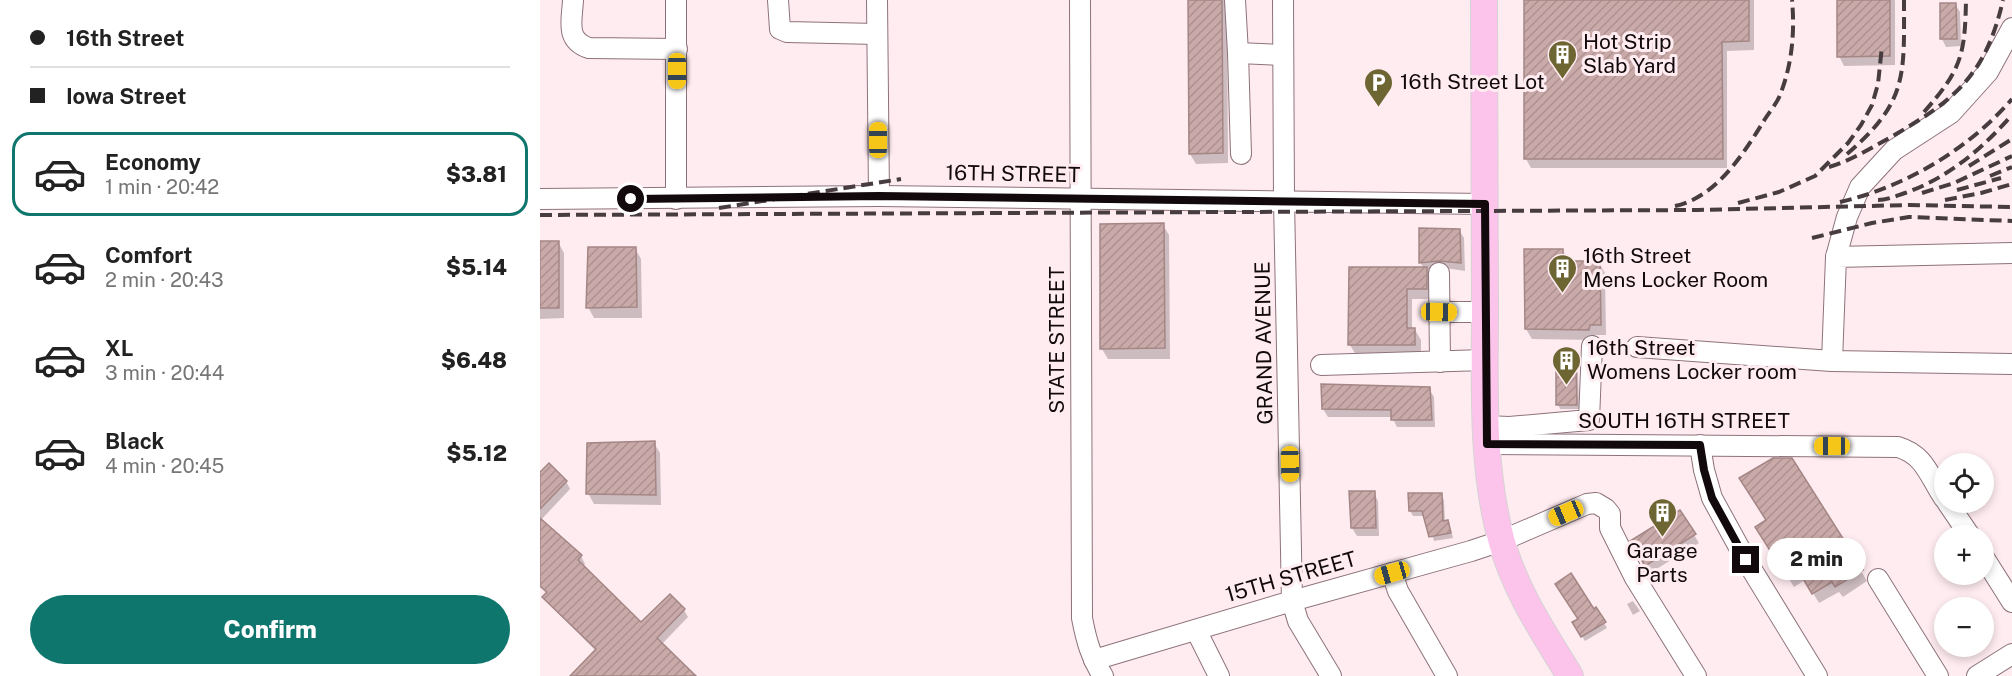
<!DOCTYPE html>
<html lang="en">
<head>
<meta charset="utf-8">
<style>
  :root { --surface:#fff; --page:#f6f6f6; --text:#222; --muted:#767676; --line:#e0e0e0; --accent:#0f766e }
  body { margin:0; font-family:"Public Sans",sans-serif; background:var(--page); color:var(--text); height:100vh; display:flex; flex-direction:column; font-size:22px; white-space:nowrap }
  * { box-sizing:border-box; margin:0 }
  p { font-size:20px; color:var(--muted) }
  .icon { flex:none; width:33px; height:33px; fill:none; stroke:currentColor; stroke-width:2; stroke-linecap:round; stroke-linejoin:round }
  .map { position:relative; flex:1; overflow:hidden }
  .drawer { display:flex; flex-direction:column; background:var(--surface); width:540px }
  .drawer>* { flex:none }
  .banner { display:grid; align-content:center; height:132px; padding:0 30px; background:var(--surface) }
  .buttons { position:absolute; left:1394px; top:453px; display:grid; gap:12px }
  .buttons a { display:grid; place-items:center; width:60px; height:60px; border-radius:50%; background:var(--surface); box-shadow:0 3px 9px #0003; font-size:30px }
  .end { position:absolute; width:27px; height:27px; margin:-14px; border:8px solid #12090c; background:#fff; box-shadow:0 0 0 3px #fff }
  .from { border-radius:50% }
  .bubble { position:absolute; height:42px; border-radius:21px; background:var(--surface); box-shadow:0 3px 9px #0003; font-size:20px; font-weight:800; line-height:42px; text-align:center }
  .car { position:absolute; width:18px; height:36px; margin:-18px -9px; border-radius:8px; box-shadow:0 0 4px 2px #0007; background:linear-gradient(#f5c518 24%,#345 0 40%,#f5c518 0 76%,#345 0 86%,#f5c518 0) }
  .banner b { display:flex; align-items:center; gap:21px; height:57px; font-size:22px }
  .banner b+b { border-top:2px solid var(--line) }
  .banner i { width:15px; height:15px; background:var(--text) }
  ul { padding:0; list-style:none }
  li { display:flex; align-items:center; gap:18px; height:84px; margin:0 12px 9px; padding:0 18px; border:3px solid transparent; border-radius:18px }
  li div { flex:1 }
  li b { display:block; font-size:22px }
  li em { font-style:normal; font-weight:800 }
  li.selected { border-color:var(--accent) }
  li>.icon { width:54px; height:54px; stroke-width:1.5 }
  .button { display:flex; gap:12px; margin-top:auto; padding:12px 30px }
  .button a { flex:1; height:69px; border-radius:36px; background:var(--accent); color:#fff; font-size:24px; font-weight:800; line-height:69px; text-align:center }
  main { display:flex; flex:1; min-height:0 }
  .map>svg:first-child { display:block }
</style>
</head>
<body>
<main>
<section class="drawer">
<div class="banner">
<b><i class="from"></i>16th Street</b>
<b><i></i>Iowa Street</b>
</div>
<ul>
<li class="selected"><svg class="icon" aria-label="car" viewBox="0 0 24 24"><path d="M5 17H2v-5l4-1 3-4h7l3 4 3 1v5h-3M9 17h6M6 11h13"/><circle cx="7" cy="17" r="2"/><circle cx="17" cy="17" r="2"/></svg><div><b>Economy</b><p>1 min · 20:42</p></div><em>$3.81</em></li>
<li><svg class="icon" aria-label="car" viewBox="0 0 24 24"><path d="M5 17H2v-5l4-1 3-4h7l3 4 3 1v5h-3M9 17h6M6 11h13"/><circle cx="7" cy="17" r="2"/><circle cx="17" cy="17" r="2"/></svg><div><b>Comfort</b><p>2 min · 20:43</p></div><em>$5.14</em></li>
<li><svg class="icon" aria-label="car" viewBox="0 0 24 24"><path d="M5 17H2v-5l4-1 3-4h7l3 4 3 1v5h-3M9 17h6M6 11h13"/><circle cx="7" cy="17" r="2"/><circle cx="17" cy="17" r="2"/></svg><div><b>XL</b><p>3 min · 20:44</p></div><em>$6.48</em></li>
<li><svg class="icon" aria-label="car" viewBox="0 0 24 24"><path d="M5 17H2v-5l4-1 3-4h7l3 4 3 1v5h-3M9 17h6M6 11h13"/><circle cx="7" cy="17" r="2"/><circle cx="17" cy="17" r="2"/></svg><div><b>Black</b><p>4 min · 20:45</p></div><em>$5.12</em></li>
</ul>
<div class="button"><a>Confirm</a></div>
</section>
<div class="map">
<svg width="1472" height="676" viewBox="0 0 1472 676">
  <defs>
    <pattern id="building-hatch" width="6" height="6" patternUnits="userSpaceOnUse" patternTransform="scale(1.5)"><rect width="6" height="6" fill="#c9aaa9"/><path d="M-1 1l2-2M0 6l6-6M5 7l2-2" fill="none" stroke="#ac9190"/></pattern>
  </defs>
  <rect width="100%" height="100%" fill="#ffecf1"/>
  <!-- shadow -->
  <g fill="#0003">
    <polygon points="650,0 687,0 688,163 656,164 650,154"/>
    <polygon points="986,0 1214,0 1214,50 1187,51 1187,168 991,168 986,159"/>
    <polygon points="1299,0 1355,0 1355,65 1304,66 1299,56"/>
    <polygon points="1415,4 1420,12 1421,46 1406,47 1402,39"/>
    <polygon points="623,225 629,235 630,359 568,359 562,349"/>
    <polygon points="919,230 924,238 925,271 905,268 887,270 892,279 892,299 872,299 872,330 875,330 881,340 881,356 816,355 810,345 884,269 880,262"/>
    <polygon points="18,242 24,253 24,318 0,319 0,243"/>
    <polygon points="95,248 101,259 102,318 54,318 48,307"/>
    <polygon points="1023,251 1029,261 1059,263 1065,273 1066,335 1055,335 1054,340 992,339 986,329"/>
    <polygon points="1036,368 1038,373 1039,409 1020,409 1018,404"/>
    <polygon points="889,389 894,397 895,427 857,427 852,417 788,417 783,409"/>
    <polygon points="114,443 120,453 121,505 54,504 48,493"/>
    <polygon points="0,474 26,481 30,489 1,520 41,556 45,564 43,567 101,624 144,610 148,617 122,644 154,676 39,676 56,651 9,604 4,597 7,594 0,587"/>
    <polygon points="834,493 838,501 839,536 817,536 812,528"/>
    <polygon points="901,495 904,500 905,522 907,522 910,527 913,538 894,541 885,516 873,516 870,511"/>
    <polygon points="1140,512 1159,543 1110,573 1092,542"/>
    <polygon points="1228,521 1321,571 1327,581 1303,597 1299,592 1279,603 1265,580 1254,587 1217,527"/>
    <polygon points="1093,601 1100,611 1093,615 1087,604"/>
    <polygon points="1056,609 1067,628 1045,641 1034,623"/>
  </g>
  <!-- building -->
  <g fill="url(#building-hatch)" stroke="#a48685" stroke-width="1.5">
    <polygon points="648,0 682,0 683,153 649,154"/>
    <polygon points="984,0 1209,0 1209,41 1182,42 1183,159 984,159"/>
    <polygon points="1297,0 1350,0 1350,56 1297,57"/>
    <polygon points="1400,3 1416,3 1417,39 1400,39"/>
    <polygon points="624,223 625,348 560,349 560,224"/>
    <polygon points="879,228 920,229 921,263 899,261 879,263"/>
    <rect x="0" y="241" width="19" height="67"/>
    <polygon points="48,247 96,247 97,307 46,308"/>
    <polygon points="984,249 1023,249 1023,261 1060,261 1061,325 1050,325 1049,330 985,329"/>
    <polygon points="809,267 887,267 887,289 867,289 867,328 875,328 875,345 808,345"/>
    <polygon points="1036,366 1037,405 1016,405 1016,367"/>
    <polygon points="781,384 890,387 892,420 851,420 851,410 782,409"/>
    <polygon points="115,441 116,495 46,494 47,443"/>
    <polygon points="1233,458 1252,458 1323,570 1295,587 1292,582 1272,594 1258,570 1247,577 1215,527 1226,520 1199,478"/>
    <polygon points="9,463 27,481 0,509 0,472"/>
    <polygon points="809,491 835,491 836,528 811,528"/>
    <polygon points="868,493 902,493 903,521 908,520 911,533 889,537 882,511 869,511"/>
    <polygon points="1140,510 1156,534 1105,566 1090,541"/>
    <polygon points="0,518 42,555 38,560 101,622 130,594 145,609 117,638 156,676 30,676 56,649 2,597 7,592 0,586"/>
    <polygon points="1031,573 1054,609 1056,607 1066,622 1041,637 1032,622 1038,619 1015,584"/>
  </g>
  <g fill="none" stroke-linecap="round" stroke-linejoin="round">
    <defs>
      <g id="minor">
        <path d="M 33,0 C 32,21 25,40 49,48 L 137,49"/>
        <polyline points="136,0 136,199"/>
        <polyline points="238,0 240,29 247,32 337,34"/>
        <polyline points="337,0 339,196"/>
        <path d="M 540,0 L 542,618 C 546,639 551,658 563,676"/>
        <polyline points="695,0 698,53 743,55"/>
        <polyline points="743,0 744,200 752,601 758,621 791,676"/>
        <polyline points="698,53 701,154"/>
        <polyline points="0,199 339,196 945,204"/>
        <polyline points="1296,257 1307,217 1320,187 1354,150 1411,113 1448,72 1472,28"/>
        <polyline points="899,273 900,362"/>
        <polyline points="899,312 945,312"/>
        <polyline points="1097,347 1292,361 1472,364"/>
        <polyline points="1292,361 1296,257 1472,253"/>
        <polyline points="781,365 945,360"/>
        <polyline points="946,426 969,427 1049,420 1052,346"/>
        <path d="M 947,444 L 1358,447 C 1385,455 1389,476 1404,498"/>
        <polyline points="1160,445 1164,470 1172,498 1206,560 1277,676"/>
        <polyline points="1407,502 1430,536"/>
        <polyline points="1443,556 1472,602"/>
        <polyline points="852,573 858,591 907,676"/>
        <polyline points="1338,579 1398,676"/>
        <polyline points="656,630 679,676"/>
        <polyline points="554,660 752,601 931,551 961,541 1047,504 1056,503 1066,509 1070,514 1070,528 1095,578 1156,676"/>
        <polyline points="1437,676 1472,654"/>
      </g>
      <path id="major" d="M 944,0 C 945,103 945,206 945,309 C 945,385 941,464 961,539 C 974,589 1003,632 1030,676"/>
    </defs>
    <!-- minor casing -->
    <use href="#minor" stroke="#8d727a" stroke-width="22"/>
    <!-- major casing -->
    <use href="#major" stroke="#d4d3d3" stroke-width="28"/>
    <!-- minor -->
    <use href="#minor" stroke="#fff" stroke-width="20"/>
    <!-- major -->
    <use href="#major" stroke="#fcc4eb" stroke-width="26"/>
    <!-- rail -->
    <g stroke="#473c3f" stroke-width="4" stroke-dasharray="12 6" stroke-linecap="butt">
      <path d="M 1384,112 C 1421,70 1425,56 1426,0"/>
      <path d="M 1307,154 C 1368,102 1364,75 1364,0"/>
      <polyline points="1429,166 1472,139"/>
      <path d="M 1289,167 C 1310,161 1331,148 1351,137 C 1415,100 1446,75 1463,0"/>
      <polyline points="1450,176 1472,167"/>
      <polyline points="1417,190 1461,178"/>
      <polyline points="1382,193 1414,183 1472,156"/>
      <path d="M 1338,200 C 1347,200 1356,196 1365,193 C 1408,178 1442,149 1472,115"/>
      <polyline points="1405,200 1441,193 1472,184"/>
      <path d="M 1300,202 C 1365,187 1429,149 1472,99"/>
      <polyline points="1198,203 1239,192 1275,176 1308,143 1321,125 1332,105 1338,84 1342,46"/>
      <path d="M 1135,206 C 1177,197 1204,153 1225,119 C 1230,111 1237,103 1240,95 C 1252,65 1255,32 1252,0"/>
      <polyline points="179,208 361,179"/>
      <polyline points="0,215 1158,210 1369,205 1472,207"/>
      <polyline points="1272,238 1332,223 1369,217 1472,221"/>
    </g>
  </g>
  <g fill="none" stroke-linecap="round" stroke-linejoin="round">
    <!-- route -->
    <polyline stroke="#12090c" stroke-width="8" points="91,199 339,196 945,204 947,444 1160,445 1164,470 1172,498 1206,560"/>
  </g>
  <!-- icons -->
  <defs>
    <symbol id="building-pin" viewBox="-11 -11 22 30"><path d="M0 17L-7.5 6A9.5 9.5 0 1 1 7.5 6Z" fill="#6d6532" stroke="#ffecf1"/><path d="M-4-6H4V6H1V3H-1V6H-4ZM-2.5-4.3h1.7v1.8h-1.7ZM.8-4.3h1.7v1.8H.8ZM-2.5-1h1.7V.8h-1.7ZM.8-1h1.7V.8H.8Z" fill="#fff"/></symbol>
    <symbol id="parking-pin" viewBox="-11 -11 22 30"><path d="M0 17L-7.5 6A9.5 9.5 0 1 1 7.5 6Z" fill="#6d6532" stroke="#ffecf1"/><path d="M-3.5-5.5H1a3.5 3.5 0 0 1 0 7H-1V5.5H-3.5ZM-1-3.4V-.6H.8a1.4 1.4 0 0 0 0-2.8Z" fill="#fff"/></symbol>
  </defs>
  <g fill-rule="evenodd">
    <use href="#building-pin" x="1006" y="38" width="33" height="45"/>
    <use href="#parking-pin" x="822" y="66" width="33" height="45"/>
    <use href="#building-pin" x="1006" y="252" width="33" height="45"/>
    <use href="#building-pin" x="1010" y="344" width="33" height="45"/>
    <use href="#building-pin" x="1106" y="496" width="33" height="45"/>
  </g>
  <g text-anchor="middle" stroke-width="6" stroke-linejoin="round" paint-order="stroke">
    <!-- poi labels -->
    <g font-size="21" fill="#12090c" stroke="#ffecf1" text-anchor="start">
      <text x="1043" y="49">Hot Strip<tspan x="1043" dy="24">Slab Yard</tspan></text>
      <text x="860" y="89">16th Street Lot</text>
      <text x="1043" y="263">16th Street<tspan x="1043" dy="24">Mens Locker Room</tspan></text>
      <text x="1047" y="355">16th Street<tspan x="1047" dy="24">Womens Locker room</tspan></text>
      <text x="1122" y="558" text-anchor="middle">Garage<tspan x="1122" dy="24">Parts</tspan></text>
    </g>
    <!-- street labels -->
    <g font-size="21" fill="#12090c" stroke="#ffecf1">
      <text transform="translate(473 174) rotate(1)" y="7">16TH STREET</text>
      <text transform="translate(517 340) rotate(-90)" y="7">STATE STREET</text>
      <text transform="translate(724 343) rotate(-91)" y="7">GRAND AVENUE</text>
      <text x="1144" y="428">SOUTH 16TH STREET</text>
      <text transform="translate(751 577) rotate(-16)" y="7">15TH STREET</text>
    </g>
  </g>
</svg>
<div class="buttons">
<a><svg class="icon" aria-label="locate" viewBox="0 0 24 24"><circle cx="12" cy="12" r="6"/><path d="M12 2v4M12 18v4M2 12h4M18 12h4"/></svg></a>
<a>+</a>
<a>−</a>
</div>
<i class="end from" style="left:91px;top:199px"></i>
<i class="end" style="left:1206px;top:560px"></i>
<div class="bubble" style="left:1227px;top:538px;width:99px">2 min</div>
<i class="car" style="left:137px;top:71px;rotate:180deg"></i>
<i class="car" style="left:338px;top:140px;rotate:0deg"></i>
<i class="car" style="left:899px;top:312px;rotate:91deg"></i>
<i class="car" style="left:1292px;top:446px;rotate:270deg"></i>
<i class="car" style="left:750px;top:464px;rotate:179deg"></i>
<i class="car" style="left:1026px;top:513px;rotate:247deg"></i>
<i class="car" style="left:852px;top:573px;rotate:254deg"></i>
</div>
</main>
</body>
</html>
